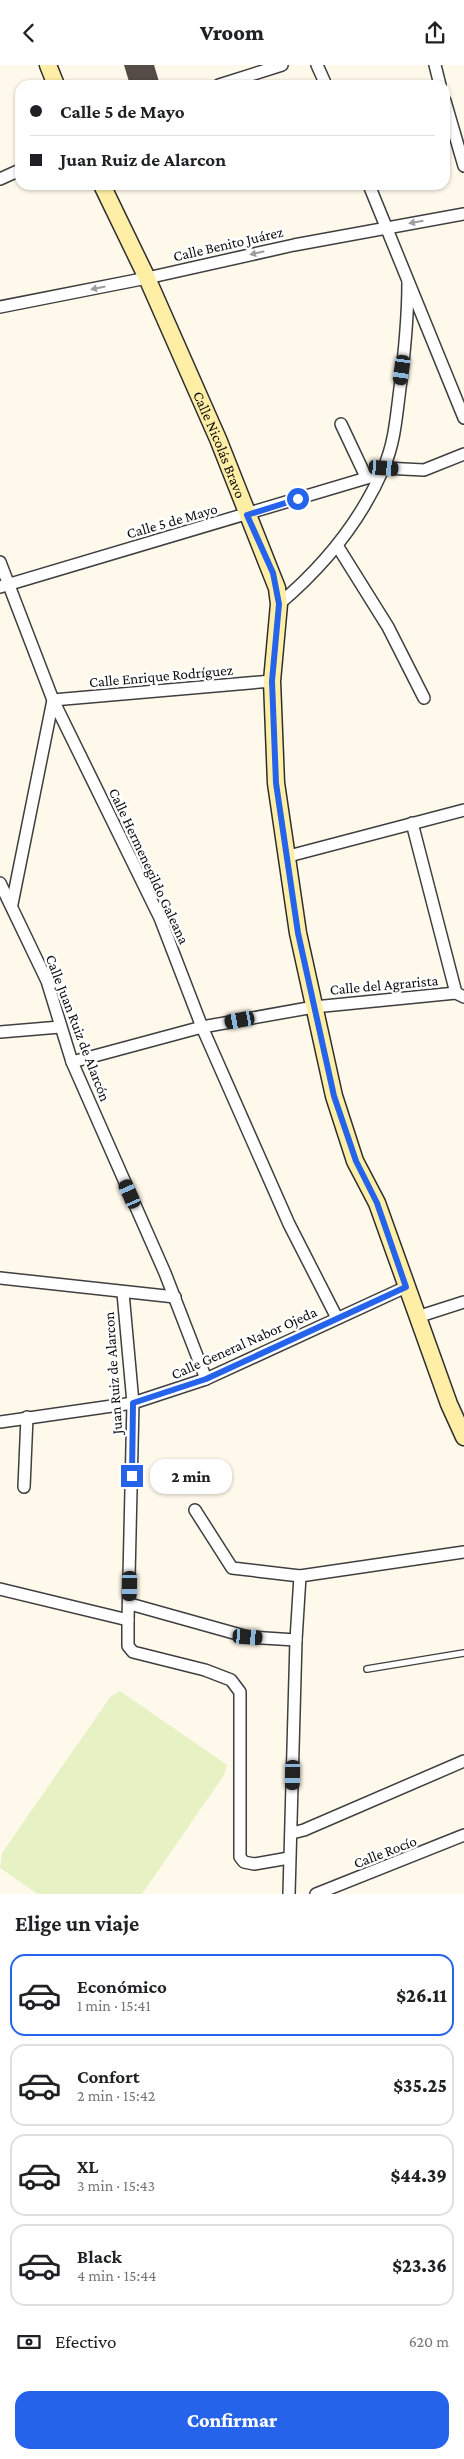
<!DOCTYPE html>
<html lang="es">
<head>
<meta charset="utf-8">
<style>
  :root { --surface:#fff; --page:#f2f2f2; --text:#202124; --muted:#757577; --line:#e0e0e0; --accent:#2563eb }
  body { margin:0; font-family:"Crimson Pro",serif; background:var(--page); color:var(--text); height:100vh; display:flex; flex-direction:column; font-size:19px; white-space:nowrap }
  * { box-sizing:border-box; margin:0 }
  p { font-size:16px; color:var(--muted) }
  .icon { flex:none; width:28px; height:28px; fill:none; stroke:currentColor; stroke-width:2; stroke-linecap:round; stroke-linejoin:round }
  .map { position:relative; height:1829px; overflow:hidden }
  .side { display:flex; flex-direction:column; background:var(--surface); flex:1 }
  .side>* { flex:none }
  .guide { position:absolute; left:15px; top:15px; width:435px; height:110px; border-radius:15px; box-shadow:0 1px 4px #0004; display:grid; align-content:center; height:110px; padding:0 15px; background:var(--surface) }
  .end { position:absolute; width:22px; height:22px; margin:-11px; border:6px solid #2563eb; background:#fff; box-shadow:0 0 0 2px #fff }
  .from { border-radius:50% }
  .bubble { position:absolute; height:35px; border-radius:15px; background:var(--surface); box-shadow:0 1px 4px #0004; font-size:16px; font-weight:800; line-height:35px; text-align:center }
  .car { position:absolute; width:15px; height:30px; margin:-15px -8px; border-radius:6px; box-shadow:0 0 4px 1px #0007; background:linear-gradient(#222 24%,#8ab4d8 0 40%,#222 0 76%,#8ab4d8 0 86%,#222 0) }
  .guide b { display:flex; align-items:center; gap:18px; height:48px; font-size:19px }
  .guide b+b { border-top:1px solid var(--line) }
  .guide i { width:12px; height:12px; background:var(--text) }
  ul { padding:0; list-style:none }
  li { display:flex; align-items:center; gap:15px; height:82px; margin:0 10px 8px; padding:0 5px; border:2px solid var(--line); border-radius:15px }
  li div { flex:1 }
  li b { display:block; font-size:19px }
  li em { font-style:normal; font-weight:800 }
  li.current { border-color:var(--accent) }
  li>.icon { width:45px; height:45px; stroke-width:1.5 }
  h2 { padding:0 15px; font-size:22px; line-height:60px }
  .pay { display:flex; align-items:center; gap:12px; height:55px; padding:0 15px; font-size:19px }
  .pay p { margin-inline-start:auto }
  .action { display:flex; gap:10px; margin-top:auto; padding:10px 15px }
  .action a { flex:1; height:58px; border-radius:15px; background:var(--accent); color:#fff; font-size:20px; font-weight:800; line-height:58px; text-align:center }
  header { display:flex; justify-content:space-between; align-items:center; height:65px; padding:0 15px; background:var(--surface); font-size:22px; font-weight:800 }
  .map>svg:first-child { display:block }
</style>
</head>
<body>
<header><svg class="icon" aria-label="back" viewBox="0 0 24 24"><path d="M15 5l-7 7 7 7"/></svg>Vroom<svg class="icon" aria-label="share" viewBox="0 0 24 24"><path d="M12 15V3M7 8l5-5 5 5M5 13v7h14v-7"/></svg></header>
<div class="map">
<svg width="464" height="1829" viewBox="0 0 464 1829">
  <rect width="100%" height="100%" fill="#fff9eb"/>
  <!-- pitch -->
  <polygon fill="#e6f2c4" points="120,1626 227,1700 224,1710 142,1829 38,1829 0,1803 2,1788 111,1631"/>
  <!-- building -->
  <polygon fill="#554c48" points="124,0 154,0 160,20 130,20"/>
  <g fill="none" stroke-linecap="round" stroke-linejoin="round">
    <defs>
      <polyline id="lane" points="367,1604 464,1588"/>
      <g id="street">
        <polyline points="317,0 326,20"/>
        <polyline points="435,0 440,20"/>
        <polyline points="219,20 282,0"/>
        <polyline points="445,36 464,101"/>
        <polyline points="0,114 20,105"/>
        <polyline points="369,120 464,353"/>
        <polyline points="0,242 147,213 294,180 464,149"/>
        <polyline points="341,359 366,412"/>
        <polyline points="384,403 424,405 464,389"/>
        <polyline points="338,482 388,562 424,633"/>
        <polyline points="0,497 53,635 160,853 202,962 289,1159 337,1253"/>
        <polyline points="0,522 380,409"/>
        <path d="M 279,539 C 324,501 361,456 384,402 C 394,379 396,355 399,331 C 404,293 408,255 408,217"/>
        <polyline points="412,758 456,928"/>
        <polyline points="285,792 464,745"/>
        <polyline points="0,818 47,916 72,997 165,1208 206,1314"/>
        <polyline points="12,839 53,635 272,616"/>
        <polyline points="0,967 60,962"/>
        <polyline points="72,997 202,962 314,942 456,928 464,932"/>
        <polyline points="0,1213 175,1232"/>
        <polyline points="417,1252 464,1237"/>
        <polyline points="0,1357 133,1338 206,1314 406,1222"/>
        <polyline points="24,1422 27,1352"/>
        <polyline points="195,1445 232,1503 300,1511 464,1487"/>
        <polyline points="0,1524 128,1555 133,1338 123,1228"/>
        <polyline points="130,1539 248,1572 296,1575"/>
        <polyline points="128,1555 128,1581 133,1587 205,1605 231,1615 240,1627 240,1792 244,1797 254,1799 289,1793"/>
        <polyline points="292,1768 304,1765 464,1696"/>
        <polyline points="289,1829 296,1575 300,1511"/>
        <polyline points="316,1829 464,1770"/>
      </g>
      <g id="secondary">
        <polyline points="48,0 56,20"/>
        <path id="s1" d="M 102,120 L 147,213 L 218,374 L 277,523 L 279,539 L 272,616 L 276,718 L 298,868 L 334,1031 L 355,1096 L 377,1138 L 449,1339 L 464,1372"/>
      </g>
    </defs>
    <!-- lane casing -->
    <use href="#lane" stroke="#3f3f3f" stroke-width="8"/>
    <!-- street casing -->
    <use href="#street" stroke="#3f3f3f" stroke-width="14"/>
    <!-- secondary casing -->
    <use href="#secondary" stroke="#2e2e2e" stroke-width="19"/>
    <!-- lane -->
    <use href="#lane" stroke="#fff" stroke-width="5.5"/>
    <!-- street -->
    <use href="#street" stroke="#fff" stroke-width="11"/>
    <!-- secondary -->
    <use href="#secondary" stroke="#ffeea6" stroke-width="16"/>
  </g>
  <!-- one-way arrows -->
  <defs><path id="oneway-solid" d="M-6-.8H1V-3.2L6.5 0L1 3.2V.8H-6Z" transform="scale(1.25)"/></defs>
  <g fill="#9e9e9e">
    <use href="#oneway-solid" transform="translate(416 157) rotate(170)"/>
    <use href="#oneway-solid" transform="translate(257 188) rotate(167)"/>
    <use href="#oneway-solid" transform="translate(98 223) rotate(169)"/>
  </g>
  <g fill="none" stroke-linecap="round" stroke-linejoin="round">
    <!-- route -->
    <polyline stroke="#2563eb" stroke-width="6" points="132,1411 133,1338 206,1314 406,1222 377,1138 356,1096 334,1031 298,868 276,718 272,616 279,539 273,508 247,450 298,434"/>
  </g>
  <g text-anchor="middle" stroke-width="5" stroke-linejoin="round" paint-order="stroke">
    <!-- street labels -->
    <g font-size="15" fill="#0c0c0c" stroke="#fff">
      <text transform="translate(228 179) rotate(-13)" y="5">Calle Benito Juárez</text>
      <text dy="5" stroke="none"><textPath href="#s1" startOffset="285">Calle Nicolás Bravo</textPath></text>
      <text transform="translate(172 456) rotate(-16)" y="5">Calle 5 de Mayo</text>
      <text transform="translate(161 611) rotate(-5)" y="5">Calle Enrique Rodríguez</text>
      <text transform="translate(149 801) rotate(65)" y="5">Calle Hermenegildo Galeana</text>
      <text transform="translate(384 920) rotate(-5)" y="5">Calle del Agrarista</text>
      <text transform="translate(78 963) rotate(69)" y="5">Calle Juan Ruiz de Alarcón</text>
      <text transform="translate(244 1278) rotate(-24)" y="5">Calle General Nabor Ojeda</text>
      <text transform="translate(113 1308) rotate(-94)" y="5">Juan Ruiz de Alarcon</text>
      <text transform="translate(385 1787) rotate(-21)" y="5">Calle Rocío</text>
    </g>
  </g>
</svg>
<i class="end from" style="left:298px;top:434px"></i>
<i class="end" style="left:132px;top:1411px"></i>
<div class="bubble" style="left:150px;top:1394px;width:82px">2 min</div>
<i class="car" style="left:402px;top:305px;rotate:188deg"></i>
<i class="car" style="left:384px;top:403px;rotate:94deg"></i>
<i class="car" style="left:240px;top:955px;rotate:260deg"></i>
<i class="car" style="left:130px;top:1129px;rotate:336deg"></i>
<i class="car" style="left:130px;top:1521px;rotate:181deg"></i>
<i class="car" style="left:248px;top:1572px;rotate:94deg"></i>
<i class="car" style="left:293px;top:1710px;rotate:181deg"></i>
<div class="guide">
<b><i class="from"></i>Calle 5 de Mayo</b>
<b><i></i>Juan Ruiz de Alarcon</b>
</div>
</div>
<section class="side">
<h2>Elige un viaje</h2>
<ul>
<li class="current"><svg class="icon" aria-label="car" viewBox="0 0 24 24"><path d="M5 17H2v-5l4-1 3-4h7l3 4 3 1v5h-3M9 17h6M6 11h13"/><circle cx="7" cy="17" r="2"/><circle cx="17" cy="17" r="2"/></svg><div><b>Económico</b><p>1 min · 15:41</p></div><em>$26.11</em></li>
<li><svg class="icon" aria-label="car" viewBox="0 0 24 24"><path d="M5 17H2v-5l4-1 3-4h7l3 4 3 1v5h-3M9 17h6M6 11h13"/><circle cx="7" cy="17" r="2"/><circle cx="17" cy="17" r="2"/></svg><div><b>Confort</b><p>2 min · 15:42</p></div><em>$35.25</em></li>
<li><svg class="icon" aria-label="car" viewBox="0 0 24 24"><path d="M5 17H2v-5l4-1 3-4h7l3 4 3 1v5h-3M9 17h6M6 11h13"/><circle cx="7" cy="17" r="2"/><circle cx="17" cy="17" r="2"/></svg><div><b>XL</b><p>3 min · 15:43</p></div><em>$44.39</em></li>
<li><svg class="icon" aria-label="car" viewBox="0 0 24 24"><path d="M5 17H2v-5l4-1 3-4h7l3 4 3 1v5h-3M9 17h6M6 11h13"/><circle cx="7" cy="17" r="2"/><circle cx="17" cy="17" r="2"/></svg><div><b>Black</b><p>4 min · 15:44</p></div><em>$23.36</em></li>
</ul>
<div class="pay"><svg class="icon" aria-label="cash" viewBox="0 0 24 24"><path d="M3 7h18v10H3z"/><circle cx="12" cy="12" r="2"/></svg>Efectivo<p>620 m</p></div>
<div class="action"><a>Confirmar</a></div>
</section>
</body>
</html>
